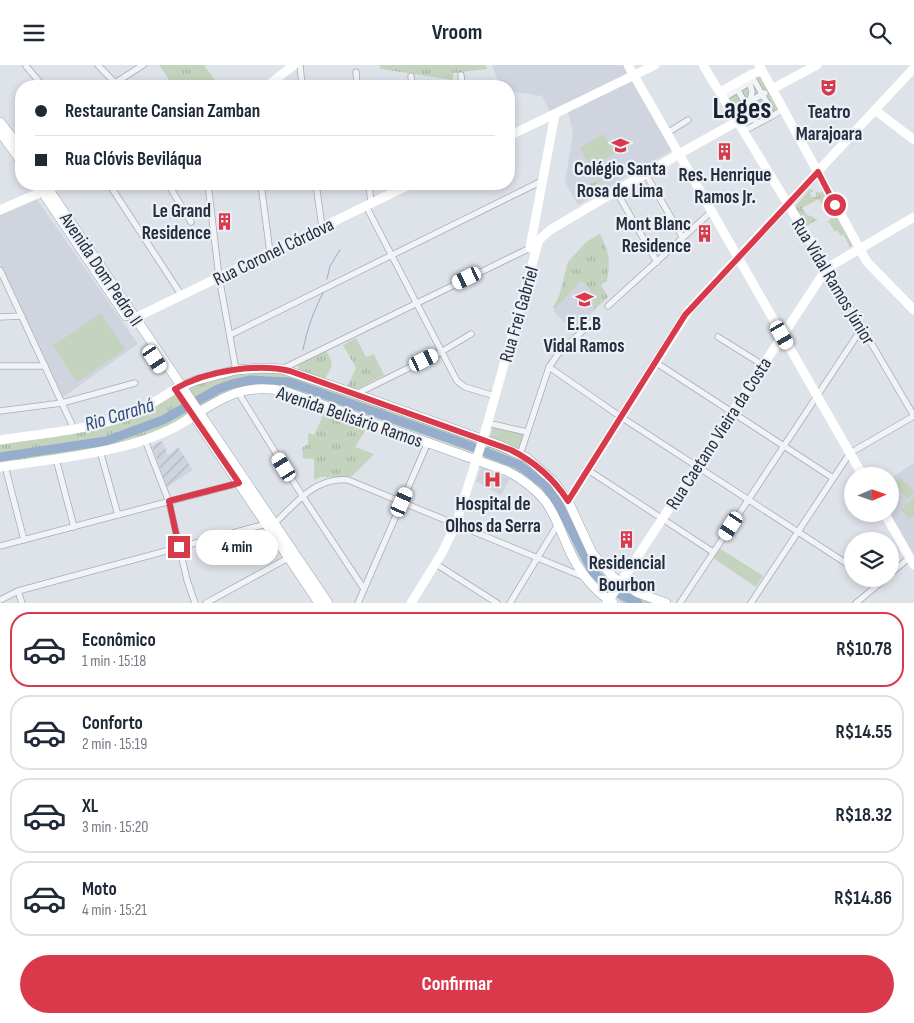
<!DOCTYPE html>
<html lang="pt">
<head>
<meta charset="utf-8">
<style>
  :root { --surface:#fff; --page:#f2f2f3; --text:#1f2937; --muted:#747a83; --line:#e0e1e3; --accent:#d8394b }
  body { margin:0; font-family:"Sofia Sans Condensed",sans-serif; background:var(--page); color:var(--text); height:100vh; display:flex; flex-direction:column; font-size:19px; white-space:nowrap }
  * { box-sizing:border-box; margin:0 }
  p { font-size:16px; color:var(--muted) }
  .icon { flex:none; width:28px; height:28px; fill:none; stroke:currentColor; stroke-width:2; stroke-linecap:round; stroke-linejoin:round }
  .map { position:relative; height:538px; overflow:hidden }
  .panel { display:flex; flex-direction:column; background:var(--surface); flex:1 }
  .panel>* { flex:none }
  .banner { position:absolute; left:15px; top:15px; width:500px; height:110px; border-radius:20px; box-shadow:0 2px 8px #0003; display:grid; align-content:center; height:110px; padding:0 20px; background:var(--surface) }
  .needle { width:32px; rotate:88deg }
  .tools { position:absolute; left:844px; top:402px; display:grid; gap:10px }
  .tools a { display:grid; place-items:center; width:55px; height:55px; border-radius:50%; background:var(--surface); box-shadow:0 2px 8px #0003; font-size:25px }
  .end { position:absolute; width:22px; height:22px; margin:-11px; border:6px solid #d8394b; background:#fff; box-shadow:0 0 0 2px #fff }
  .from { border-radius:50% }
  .bubble { position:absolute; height:35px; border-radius:18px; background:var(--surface); box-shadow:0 2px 8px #0003; font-size:16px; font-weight:700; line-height:35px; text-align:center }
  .car { position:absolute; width:15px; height:30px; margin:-15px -8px; border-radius:6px; box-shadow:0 0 4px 1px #0007; background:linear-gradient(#fff 24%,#345 0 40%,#fff 0 76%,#345 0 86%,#fff 0) }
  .banner b { display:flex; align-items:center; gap:18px; height:48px; font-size:19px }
  .banner b+b { border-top:1px solid var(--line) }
  .banner i { width:12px; height:12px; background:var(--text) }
  ul { padding:9px 0 0; list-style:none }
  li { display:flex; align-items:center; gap:15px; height:75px; margin:0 10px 8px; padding:0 10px; border:2px solid var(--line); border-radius:20px }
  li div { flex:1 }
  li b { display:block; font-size:19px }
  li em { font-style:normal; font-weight:700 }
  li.on { border-color:var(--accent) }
  li>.icon { width:45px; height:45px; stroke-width:1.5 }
  .button { display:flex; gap:10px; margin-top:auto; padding:10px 20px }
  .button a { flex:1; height:58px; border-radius:30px; background:var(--accent); color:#fff; font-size:20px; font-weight:700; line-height:58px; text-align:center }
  header { display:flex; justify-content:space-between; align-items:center; height:65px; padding:0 20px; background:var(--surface); font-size:22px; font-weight:700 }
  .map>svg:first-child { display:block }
</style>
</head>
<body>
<header><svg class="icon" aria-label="menu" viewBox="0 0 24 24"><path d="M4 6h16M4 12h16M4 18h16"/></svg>Vroom<svg class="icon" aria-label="search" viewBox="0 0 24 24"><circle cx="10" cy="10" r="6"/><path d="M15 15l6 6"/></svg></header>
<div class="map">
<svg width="914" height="538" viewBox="0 0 914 538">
  <defs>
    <pattern id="industrial-furrows" width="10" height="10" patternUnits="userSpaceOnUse" patternTransform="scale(1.25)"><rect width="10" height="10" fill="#cfd4de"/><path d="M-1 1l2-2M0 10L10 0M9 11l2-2" fill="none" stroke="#b2b6c0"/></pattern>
    <pattern id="grass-tufts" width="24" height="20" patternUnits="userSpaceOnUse" patternTransform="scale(1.25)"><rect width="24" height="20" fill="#c3d3be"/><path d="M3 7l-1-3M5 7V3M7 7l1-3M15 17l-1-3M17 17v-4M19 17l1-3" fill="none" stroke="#a7b5a4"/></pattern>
  </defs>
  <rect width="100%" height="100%" fill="#dee2e9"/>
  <!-- built -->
  <g fill="#cfd4de">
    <polygon points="492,0 624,0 629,8 550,47 542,31 509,26 509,21 500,21"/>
    <polygon points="632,14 672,85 578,140 565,117 573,68 568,46"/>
    <polygon points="36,133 138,279 63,332 0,197 0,150"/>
    <polygon points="591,206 608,232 573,266 553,246"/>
    <polygon points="914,398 914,490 890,449 890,414"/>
    <polygon points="481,402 510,414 501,430 476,416"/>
  </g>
  <!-- industrial -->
  <polygon fill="url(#industrial-furrows)" points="162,376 168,390 178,382 193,405 167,422 152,381"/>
  <!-- grass -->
  <g fill="url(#grass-tufts)">
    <polygon points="159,0 204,0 216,17 207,21 159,21 169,14"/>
    <polygon points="379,0 485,0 487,4 453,8 453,15 381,4"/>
    <path d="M 616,100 L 619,102 L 619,105 L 583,127 L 580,127 L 580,122 L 585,123 C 594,115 610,113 616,100 Z"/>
    <polygon points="810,124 814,126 810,128 812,133 817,131 815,126 819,128 822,126 853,180 850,182 843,169 841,171 837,165 835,167 828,156 833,152 830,147 827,149 819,134 802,143 807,150 811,151 817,155 807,161 805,158 803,159 794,143"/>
    <path d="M 600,169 C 610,189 610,195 607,216 L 601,220 L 608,232 L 594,244 C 593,233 592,222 581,216 L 555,244 L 553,243 L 559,231 L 568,197 L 586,177 Z"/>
    <polygon points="356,273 366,292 374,289 384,310 355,325 347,322 356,303 343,280"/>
    <path d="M 326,286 C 335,299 332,301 325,314 L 298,304 L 299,299 Z"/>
    <polygon points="275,305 476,374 472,387 305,328 281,322 232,326 201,340 189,326 191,321 221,311"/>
    <path d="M 175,329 L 188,348 C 151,382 50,391 0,399 L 0,379 L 59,370 Z"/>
    <polygon points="325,346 368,361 355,382 374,389 351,412 320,412 314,415 314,394 303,393 302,383 308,379 308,368 314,370"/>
    <path d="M 488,378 L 515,390 L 544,410 L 568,443 L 596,499 L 612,516 L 613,518 L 608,527 L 606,527 C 591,514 580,496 572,477 C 568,468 565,458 560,449 C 545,425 510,404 484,393 Z"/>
    <polygon points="624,523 655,538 621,538 617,533 622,524"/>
  </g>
  <!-- park -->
  <g fill="#c3d3be">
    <polygon points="762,6 783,45 744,66 722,28"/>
    <polygon points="603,69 615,88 591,102 580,83"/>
    <polygon points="101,248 125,284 77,317 53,281"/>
    <polygon points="493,362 524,369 519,384 490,373"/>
    <polygon points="900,412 914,426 908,434 893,419"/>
    <polygon points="914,432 914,450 910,454 901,445"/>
    <polygon points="719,483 763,511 756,522 713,493"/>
  </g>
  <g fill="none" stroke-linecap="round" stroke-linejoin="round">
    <!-- stream -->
    <g stroke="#96aecc" stroke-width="1">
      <polyline points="327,214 330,201 340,185"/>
      <path d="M 303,285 C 307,264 314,245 324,226"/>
      <polyline points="289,317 290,313"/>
    </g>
    <!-- river -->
    <polyline stroke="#96aecc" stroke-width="9" points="0,392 106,376 163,355 218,324 232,319 251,315 289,317 462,378 519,400 545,420 556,435 593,507 615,527 638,538"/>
    <defs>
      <g id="street">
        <polyline points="98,0 118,21"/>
        <polyline points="300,0 302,21"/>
        <polyline points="26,1 43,21"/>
        <polyline points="356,7 357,21"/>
        <polyline points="461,10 462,21"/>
        <polyline points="411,11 412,21"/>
        <polyline points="749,15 752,27 750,36 757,39 770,52"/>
        <polyline points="115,18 143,0"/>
        <polyline points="736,22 757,59"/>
        <polyline points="724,33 754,15 770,43 741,61"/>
        <polyline points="732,46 765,28"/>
        <polyline points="744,66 783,45"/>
        <polyline points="667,68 688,55"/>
        <polyline points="14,75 21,72"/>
        <polyline points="645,108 683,173"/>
        <polyline points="109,119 182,231"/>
        <polyline points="168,119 191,157"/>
        <polyline points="208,119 219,212 236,305"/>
        <polyline points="261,119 270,188"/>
        <polyline points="316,119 322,162"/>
        <polyline points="369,119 371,138"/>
        <polyline points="616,126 657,197"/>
        <polyline points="366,141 457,316 465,322 495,331"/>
        <polyline points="0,205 74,364"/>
        <polyline points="608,241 712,146"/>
        <polyline points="0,252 22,251"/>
        <polyline points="230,270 542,116"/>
        <polyline points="718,272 763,300"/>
        <polyline points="655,297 833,413"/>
        <polyline points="0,301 45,301"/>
        <polyline points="549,302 621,352 852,502"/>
        <polyline points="282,304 530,183"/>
        <polyline points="238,327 303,432 364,524"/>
        <polyline points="356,329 441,287 471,269"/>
        <polyline points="0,346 62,338 135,318"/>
        <polyline points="487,358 527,367"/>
        <polyline points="145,375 169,437 187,515 195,538"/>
        <polyline points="100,386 118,450"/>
        <polyline points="520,390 549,302 558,289 595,254"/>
        <polyline points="56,394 74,462"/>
        <polyline points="5,401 24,475"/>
        <polyline points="588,405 713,487"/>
        <path d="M 274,459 C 295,439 316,411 348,415 L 584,512"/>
        <polyline points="0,481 239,418"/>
        <polyline points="436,499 497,538"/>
        <polyline points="890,509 910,492"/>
        <polyline points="871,514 879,519"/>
        <polyline points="18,526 22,538"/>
        <polyline points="0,535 18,526 266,459"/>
        <polyline points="206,538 288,493"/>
        <polyline points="358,538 428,377"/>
        <polyline points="510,538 558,459"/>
        <polyline points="680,538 862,263"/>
        <polyline points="751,538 850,388 914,351 827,203"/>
        <polyline points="856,538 885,514"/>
      </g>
      <g id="primary">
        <polyline points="0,57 21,84"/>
        <polyline points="0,67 21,96"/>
        <polyline points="37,119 126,251"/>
        <polyline points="45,119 328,538"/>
        <polyline points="175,324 194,316 236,305 262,303 282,304 356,329 501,381 527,393 554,417 568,436 592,488 613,512 638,528 666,538"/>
        <polyline points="191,347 319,538"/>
        <path d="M 193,351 C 224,331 246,318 284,326 L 507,406 C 523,414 535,423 546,437 C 556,451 561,467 568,482 C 577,504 593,524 613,538"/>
      </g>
    </defs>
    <!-- street casing -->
    <use href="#street" stroke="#a7acb6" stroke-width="7"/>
    <!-- primary casing -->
    <use href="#primary" stroke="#9ca5b5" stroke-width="10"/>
    <!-- street -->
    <use href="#street" stroke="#f1f3f7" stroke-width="5.5"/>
    <!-- secondary -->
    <g stroke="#fff" stroke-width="9">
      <polyline points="628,0 863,411"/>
      <polyline points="703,0 827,203"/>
      <polyline points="759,0 867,197 914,245"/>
      <polyline points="267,21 294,0"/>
      <polyline points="772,24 817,0"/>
      <polyline points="722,29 724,25 752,9 762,6"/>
      <polyline points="875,45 914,75"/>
      <polyline points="509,71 655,0"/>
      <polyline points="0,145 60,119"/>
      <polyline points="530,183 555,49"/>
      <polyline points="135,253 411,119"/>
      <path d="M 0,375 C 44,368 90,365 132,349 C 147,342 161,333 175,324"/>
      <path d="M 0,402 C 59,393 144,387 193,351"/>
      <polyline points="568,436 689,245 914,3"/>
      <polyline points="885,449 914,500"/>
      <polyline points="411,538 442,488 456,459 483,374 539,175 550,165 679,89 738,56"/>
      <polyline points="607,538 827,203 914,152"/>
    </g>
    <!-- primary -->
    <use href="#primary" stroke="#fff" stroke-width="9"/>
  </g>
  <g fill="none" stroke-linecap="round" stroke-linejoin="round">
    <!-- route -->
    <path stroke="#d8394b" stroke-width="6" d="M 179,482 L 169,436 L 239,418 L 175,324 C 205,306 256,298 290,306 L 511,385 C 535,397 554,414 568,436 L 685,250 L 818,107 L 835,140"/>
  </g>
  <!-- icons -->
  <defs>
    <symbol id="theatre-bare" viewBox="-9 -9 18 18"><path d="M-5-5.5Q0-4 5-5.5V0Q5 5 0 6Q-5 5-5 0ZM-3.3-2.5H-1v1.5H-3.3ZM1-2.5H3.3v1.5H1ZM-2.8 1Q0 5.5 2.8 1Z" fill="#d8394b" stroke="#edf1f6" stroke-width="2.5" paint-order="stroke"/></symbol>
    <symbol id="school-bare" viewBox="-9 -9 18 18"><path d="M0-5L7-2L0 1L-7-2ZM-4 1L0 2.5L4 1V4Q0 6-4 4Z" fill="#d8394b" stroke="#edf1f6" stroke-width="2.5" paint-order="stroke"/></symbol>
    <symbol id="building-bare" viewBox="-9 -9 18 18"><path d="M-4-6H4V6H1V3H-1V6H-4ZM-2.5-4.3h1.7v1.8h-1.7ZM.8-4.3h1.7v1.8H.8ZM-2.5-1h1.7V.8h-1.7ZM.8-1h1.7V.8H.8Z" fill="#d8394b" stroke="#edf1f6" stroke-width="2.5" paint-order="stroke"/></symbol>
    <symbol id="hospital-bare" viewBox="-9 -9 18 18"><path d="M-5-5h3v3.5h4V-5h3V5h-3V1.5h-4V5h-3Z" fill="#d8394b" stroke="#edf1f6" stroke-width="2.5" paint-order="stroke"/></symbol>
  </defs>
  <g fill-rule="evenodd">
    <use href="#theatre-bare" x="816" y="10" width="25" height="25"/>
    <use href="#school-bare" x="608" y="68" width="25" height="25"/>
    <use href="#building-bare" x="712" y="74" width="25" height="25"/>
    <use href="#building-bare" x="212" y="144" width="25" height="25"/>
    <use href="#building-bare" x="692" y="156" width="25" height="25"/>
    <use href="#school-bare" x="572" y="222" width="25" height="25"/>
    <use href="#hospital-bare" x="480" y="402" width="25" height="25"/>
    <use href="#building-bare" x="614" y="462" width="25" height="25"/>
  </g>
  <g text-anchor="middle" stroke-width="4.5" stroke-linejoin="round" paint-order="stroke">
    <!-- poi labels -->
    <g font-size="19" font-weight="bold" fill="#262f40" stroke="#edf1f6">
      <text x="829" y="53">Teatro<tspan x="829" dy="22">Marajoara</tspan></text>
      <text x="620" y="110">Colégio Santa<tspan x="620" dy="22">Rosa de Lima</tspan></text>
      <text x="725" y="116">Res. Henrique<tspan x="725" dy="22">Ramos Jr.</tspan></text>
      <text x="211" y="152" text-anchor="end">Le Grand<tspan x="211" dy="22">Residence</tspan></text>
      <text x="691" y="165" text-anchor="end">Mont Blanc<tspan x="691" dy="22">Residence</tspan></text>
      <text x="584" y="265">E.E.B<tspan x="584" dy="22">Vidal Ramos</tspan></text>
      <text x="493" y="445">Hospital de<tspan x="493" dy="22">Olhos da Serra</tspan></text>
      <text x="627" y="504">Residencial<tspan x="627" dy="22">Bourbon</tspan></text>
    </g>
    <!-- street labels -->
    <g font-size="19" fill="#262f40" stroke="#edf1f6">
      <text transform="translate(273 186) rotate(-26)" y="7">Rua Coronel Córdova</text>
      <text transform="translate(102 204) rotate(56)" y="7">Avenida Dom Pedro II</text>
      <text transform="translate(834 216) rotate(59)" y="7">Rua Vidal Ramos Júnior</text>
      <text transform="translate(518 249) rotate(-74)" y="7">Rua Frei Gabriel</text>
      <text transform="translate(350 351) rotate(19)" y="7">Avenida Belisário Ramos</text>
      <text transform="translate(718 368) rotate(-57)" y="7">Rua Caetano Vieira da Costa</text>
    </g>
    <!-- water labels -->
    <g font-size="20" font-style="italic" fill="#2d4c77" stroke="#edf1f6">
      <text transform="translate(119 349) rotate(-17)" y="7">Rio Carahá</text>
    </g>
    <!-- town labels -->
    <g font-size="29" font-weight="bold" fill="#182031" stroke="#edf1f6">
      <text x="742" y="53">Lages</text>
    </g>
  </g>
</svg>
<div class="tools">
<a><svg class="needle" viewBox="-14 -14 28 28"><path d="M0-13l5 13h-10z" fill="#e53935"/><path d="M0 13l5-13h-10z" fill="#747a83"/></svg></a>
<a><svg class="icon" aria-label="layers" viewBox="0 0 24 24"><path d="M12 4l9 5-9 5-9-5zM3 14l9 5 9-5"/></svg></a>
</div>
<i class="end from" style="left:835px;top:140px"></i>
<i class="end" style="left:179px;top:482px"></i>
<div class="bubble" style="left:196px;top:465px;width:82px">4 min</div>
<i class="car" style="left:467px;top:213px;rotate:244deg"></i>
<i class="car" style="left:782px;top:270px;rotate:150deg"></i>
<i class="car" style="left:155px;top:294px;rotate:146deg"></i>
<i class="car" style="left:424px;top:295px;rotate:64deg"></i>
<i class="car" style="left:284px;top:402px;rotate:328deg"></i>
<i class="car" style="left:402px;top:437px;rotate:24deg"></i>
<i class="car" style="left:731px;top:461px;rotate:213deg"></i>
<div class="banner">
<b><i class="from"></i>Restaurante Cansian Zamban</b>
<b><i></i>Rua Clóvis Beviláqua</b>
</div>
</div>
<section class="panel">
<ul>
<li class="on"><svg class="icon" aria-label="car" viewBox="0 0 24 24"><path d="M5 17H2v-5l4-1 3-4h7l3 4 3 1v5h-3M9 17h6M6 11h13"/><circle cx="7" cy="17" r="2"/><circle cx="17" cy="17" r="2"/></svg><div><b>Econômico</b><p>1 min · 15:18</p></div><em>R$10.78</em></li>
<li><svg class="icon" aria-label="car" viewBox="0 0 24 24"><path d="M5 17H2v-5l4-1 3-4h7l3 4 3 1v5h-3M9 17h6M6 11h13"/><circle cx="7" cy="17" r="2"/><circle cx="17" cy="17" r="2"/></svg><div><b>Conforto</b><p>2 min · 15:19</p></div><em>R$14.55</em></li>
<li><svg class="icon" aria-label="car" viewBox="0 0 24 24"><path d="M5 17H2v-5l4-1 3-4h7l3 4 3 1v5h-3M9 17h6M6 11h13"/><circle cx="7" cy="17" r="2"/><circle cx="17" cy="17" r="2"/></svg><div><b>XL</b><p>3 min · 15:20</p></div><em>R$18.32</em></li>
<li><svg class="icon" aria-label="car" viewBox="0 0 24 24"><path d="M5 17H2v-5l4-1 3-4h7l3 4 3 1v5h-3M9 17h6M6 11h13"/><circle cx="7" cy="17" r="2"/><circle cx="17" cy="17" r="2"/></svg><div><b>Moto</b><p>4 min · 15:21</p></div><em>R$14.86</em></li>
</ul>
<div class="button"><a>Confirmar</a></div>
</section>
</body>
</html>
